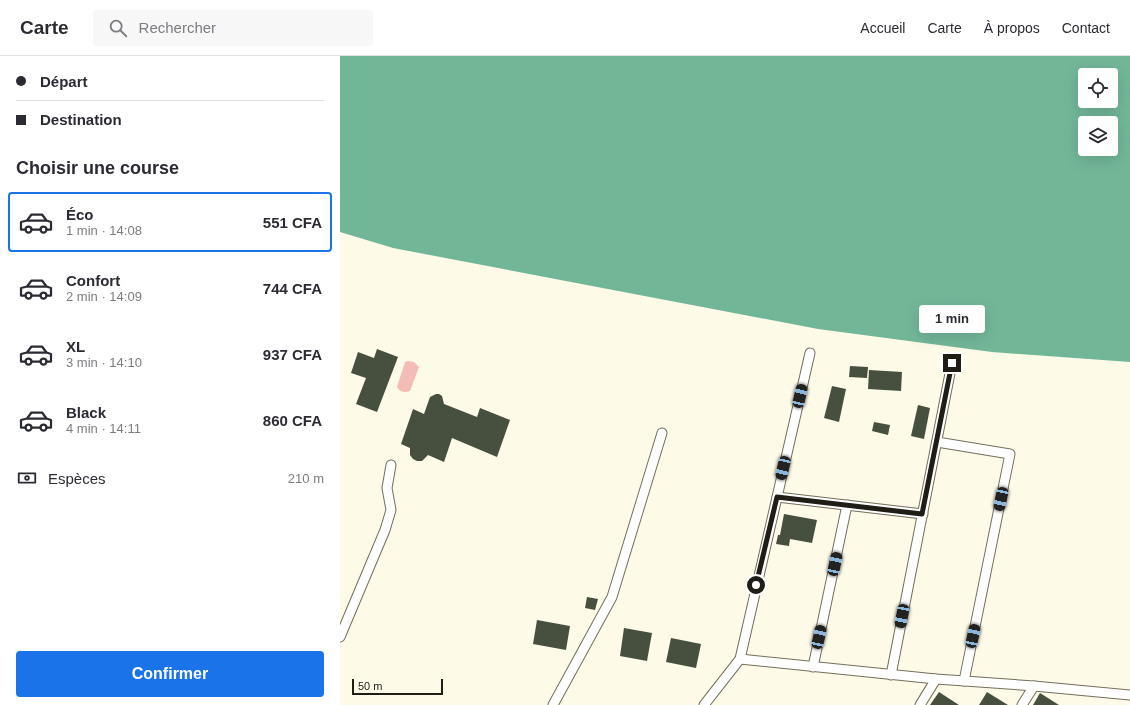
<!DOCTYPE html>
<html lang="fr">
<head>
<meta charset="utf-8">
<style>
  :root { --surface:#fff; --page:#f7f7f7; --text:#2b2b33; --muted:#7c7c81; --line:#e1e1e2; --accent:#1a73e8 }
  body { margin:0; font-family:Helvetica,sans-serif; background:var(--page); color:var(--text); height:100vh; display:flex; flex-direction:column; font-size:15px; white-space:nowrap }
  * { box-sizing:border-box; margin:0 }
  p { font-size:13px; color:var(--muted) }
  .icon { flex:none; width:22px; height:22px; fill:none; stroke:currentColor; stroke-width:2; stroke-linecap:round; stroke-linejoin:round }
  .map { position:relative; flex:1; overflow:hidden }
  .panel { display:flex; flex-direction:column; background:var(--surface); width:340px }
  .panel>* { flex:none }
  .top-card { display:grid; align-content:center; height:88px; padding:0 16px; background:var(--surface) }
  .controls { position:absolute; left:738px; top:12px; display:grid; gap:8px }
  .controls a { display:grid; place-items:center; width:40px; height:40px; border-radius:4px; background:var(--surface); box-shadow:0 4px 16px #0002; font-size:20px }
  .scale { position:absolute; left:12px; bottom:10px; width:91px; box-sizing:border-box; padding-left:4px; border:2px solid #1f1d16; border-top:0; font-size:11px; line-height:14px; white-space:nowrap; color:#1f1d16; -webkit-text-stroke:3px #fefae8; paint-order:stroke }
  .end { position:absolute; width:18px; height:18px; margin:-9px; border:5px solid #1f1d16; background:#fff; box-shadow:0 0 0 2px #fff }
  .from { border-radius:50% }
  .bubble { position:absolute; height:28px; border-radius:4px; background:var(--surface); box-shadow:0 4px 16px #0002; font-size:13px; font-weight:700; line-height:28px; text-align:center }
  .car { position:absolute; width:12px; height:24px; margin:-12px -6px; border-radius:5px; box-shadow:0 0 3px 1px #0007; background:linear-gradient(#222 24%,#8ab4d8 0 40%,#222 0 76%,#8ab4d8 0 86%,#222 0) }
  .top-card b { display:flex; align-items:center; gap:14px; height:38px; font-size:15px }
  .top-card b+b { border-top:1px solid var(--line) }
  .top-card i { width:10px; height:10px; background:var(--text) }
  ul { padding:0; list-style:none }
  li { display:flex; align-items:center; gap:12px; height:60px; margin:0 8px 6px; padding:0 8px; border:2px solid transparent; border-radius:4px }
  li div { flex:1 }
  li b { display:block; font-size:15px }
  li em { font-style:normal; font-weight:700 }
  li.active { border-color:var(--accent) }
  li>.icon { width:36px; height:36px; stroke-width:1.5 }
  h2 { padding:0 16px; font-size:18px; line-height:48px }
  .pay { display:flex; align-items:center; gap:10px; height:44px; padding:0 16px; font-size:15px }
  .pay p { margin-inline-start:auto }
  .cta { display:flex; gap:8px; margin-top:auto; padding:8px 16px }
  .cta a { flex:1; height:46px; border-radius:4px; background:var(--accent); color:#fff; font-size:16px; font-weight:700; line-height:46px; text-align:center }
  header { display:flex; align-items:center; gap:24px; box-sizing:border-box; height:56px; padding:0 20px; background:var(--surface); border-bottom:1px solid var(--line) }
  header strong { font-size:19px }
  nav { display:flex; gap:22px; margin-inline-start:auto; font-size:14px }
  .search { width:280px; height:36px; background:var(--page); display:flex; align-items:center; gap:10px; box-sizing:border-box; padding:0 14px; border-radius:4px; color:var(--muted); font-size:15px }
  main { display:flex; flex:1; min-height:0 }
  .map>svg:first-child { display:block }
</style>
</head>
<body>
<header>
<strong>Carte</strong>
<div class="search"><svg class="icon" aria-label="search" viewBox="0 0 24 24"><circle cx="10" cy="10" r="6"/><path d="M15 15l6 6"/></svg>Rechercher</div>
<nav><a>Accueil</a><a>Carte</a><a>À propos</a><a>Contact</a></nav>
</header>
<main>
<section class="panel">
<div class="top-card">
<b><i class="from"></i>Départ</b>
<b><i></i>Destination</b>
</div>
<h2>Choisir une course</h2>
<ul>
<li class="active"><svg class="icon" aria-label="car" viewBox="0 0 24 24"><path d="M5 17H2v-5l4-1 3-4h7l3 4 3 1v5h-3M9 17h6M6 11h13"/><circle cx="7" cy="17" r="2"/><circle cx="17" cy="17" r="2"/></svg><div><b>Éco</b><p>1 min · 14:08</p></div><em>551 CFA</em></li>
<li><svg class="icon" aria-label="car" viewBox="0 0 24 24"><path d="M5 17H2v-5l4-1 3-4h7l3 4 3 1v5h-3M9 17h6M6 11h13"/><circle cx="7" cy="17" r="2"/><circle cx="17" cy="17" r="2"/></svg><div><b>Confort</b><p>2 min · 14:09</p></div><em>744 CFA</em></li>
<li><svg class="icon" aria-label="car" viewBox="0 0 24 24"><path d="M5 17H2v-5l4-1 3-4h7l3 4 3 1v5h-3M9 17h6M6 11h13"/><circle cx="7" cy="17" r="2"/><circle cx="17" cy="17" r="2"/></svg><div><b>XL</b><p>3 min · 14:10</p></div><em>937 CFA</em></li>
<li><svg class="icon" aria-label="car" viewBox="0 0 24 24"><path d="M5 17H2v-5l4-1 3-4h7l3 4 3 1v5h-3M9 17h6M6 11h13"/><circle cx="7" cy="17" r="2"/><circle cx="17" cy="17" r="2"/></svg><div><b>Black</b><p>4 min · 14:11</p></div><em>860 CFA</em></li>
</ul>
<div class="pay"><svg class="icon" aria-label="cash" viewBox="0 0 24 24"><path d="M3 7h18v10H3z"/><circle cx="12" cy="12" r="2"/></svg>Espèces<p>210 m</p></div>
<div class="cta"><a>Confirmer</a></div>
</section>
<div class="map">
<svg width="790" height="649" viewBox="0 0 790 649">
  <rect width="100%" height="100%" fill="#fefae8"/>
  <!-- green -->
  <path fill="#f3bdb5" d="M 68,305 L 74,306 L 79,311 L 70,335 C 64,337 60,336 57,331 L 65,306 Z"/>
  <!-- water -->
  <path fill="#72b698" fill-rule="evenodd" d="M 0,0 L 790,0 L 790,306 L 652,296 L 478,273 L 53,192 L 0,176 ZM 745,19 L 771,19 L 771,45 L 745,45 ZM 745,67 L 771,67 L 771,93 L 745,93 Z"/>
  <!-- building -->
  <g fill="#47503f">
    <polygon points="37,293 58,301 37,356 16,348 26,322 11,317 18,296 34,302"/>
    <polygon points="510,310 528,311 527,322 509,321"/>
    <polygon points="529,314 562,316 561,335 528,333"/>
    <polygon points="492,330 506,333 499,366 484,362"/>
    <polygon points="96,338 99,338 102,340 104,348 137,361 140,352 170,364 157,401 112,382 104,406 88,399 82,405 77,405 73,403 70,399 70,392 61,388 71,359 73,353 84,358 90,341"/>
    <polygon points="578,349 590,352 584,383 571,380"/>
    <polygon points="534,366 550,369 548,379 532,375"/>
    <polygon points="444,458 477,464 472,487 450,483 449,490 436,488 438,479 440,479"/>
    <polygon points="247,541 258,543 255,554 245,552"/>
    <polygon points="197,564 230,570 226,594 193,588"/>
    <polygon points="284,572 312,577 307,605 280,600"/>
    <polygon points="331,582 361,588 356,612 326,606"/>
    <polygon points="599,636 619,649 590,649"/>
    <polygon points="647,636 668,649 639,649"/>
    <polygon points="700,637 719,649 693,649"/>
  </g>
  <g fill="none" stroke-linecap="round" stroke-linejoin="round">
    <defs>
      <g id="minor">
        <polyline points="597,386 670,398 624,625"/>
        <polyline points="437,441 583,458"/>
        <polyline points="0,581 45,474 51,454 47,432 51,409"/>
        <polyline points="400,603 470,297"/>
        <polyline points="473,611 507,449"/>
        <polyline points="551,619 612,307"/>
        <polyline points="213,649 272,541 322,377"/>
        <polyline points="364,649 400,603 596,623 694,630 790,639"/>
        <polyline points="580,649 596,623"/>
        <polyline points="682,649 694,630"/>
      </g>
    </defs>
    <!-- minor casing -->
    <use href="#minor" stroke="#736f5b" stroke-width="11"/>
    <!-- minor -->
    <use href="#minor" stroke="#fff" stroke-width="9"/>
  </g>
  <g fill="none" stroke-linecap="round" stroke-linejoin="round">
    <!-- route -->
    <polyline stroke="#1f1d16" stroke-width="5" points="416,529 437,441 582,458 612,307"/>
  </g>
</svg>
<div class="controls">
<a><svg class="icon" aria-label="locate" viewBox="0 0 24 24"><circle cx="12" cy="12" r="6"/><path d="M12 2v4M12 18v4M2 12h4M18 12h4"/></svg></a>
<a><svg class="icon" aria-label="layers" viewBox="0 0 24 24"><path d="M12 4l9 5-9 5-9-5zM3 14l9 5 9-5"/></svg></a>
</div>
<div class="scale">50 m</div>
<i class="end from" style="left:416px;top:529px"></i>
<i class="end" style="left:612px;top:307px"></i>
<div class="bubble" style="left:579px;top:249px;width:66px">1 min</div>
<i class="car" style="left:460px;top:340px;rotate:13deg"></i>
<i class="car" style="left:443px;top:412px;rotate:193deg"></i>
<i class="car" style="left:661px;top:443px;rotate:192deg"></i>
<i class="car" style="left:495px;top:508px;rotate:12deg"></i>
<i class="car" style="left:562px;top:560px;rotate:191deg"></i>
<i class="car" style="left:633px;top:580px;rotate:12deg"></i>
<i class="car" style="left:479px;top:581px;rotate:12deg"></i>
</div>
</main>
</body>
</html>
